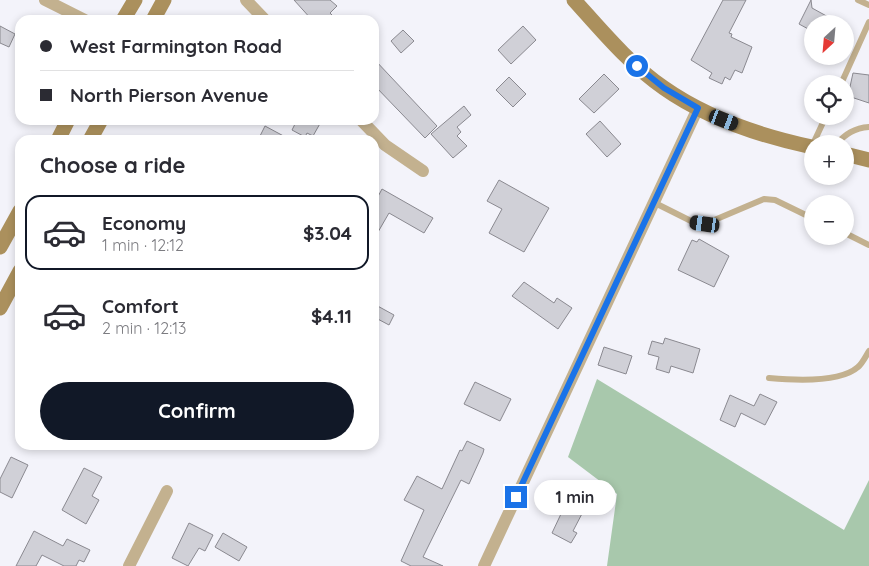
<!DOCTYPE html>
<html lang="en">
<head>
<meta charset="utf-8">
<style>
  :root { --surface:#fff; --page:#f2f2f3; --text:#2b2b33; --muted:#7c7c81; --line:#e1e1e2; --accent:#111827 }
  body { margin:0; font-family:Quicksand,sans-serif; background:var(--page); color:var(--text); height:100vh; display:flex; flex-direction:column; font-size:19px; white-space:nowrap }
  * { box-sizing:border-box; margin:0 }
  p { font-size:16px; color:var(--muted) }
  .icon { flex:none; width:28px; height:28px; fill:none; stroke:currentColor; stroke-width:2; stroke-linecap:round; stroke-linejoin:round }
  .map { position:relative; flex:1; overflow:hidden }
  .details { position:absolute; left:15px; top:135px; width:364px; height:315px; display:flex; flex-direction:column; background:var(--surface); border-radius:15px; box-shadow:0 2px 8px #0003 }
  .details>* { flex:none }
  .banner { position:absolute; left:15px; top:15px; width:364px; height:110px; border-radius:15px; box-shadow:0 2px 8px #0003; display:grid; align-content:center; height:110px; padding:0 25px; background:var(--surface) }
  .needle { width:32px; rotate:206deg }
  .controls { position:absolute; left:804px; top:15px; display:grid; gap:10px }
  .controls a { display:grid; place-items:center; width:50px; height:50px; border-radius:50%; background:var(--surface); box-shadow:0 2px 8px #0003; font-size:25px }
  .end { position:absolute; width:22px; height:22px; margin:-11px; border:6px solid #1a73e8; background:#fff; box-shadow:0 0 0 2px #fff }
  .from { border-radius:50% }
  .bubble { position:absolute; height:35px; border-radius:18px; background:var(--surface); box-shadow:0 2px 8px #0003; font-size:16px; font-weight:800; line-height:35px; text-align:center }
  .car { position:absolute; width:15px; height:30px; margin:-15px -8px; border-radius:6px; box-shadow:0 0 4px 1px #0007; background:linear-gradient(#222 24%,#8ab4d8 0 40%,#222 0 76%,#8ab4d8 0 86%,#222 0) }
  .banner b { display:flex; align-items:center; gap:18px; height:48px; font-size:19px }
  .banner b+b { border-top:1px solid var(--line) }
  .banner i { width:12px; height:12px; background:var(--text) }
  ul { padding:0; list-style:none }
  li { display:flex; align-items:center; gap:15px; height:75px; margin:0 10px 8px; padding:0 15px; border:2px solid transparent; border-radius:15px }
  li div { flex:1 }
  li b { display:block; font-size:19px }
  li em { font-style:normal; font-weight:800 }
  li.active { border-color:var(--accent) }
  li>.icon { width:45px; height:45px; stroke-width:1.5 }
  h2 { padding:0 25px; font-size:22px; line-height:60px }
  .action { display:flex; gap:10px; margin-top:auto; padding:10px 25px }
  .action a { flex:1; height:58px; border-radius:30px; background:var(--accent); color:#fff; font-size:20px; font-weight:800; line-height:58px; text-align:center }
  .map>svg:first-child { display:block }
</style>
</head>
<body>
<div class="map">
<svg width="869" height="566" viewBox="0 0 869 566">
  <rect width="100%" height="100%" fill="#f3f3fa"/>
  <!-- forest -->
  <polygon fill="#a8c8ac" points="597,379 844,530 869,480 869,566 607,566 617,494 568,457"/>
  <!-- building -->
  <g fill="#d0d0d7" stroke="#8a8990">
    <polygon points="294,0 330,0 337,6 330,13 337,20 312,20"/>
    <polygon points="723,0 746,0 729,33 732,34 731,37 752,47 742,73 735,70 730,80 725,77 722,84 709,78 712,73 691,60"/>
    <polygon points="811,0 812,8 841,24 812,24 812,31 799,24"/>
    <polygon points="0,26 15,34 9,47 0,43"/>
    <polygon points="523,26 536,40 511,64 498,50"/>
    <polygon points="403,30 414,41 401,53 391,41"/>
    <polygon points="374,59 437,126 425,138 374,85"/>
    <polygon points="853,73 869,75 869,103 848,96"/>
    <polygon points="604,74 619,89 594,113 579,99"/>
    <polygon points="509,77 526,94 513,107 496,90"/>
    <polygon points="464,106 471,115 457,127 461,132 457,136 467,146 453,158 431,134"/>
    <polygon points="297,120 322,120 313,136 307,133 305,137 292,130"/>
    <polygon points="600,121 621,144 607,157 586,134"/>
    <polygon points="265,126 291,140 258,140"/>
    <polygon points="499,180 549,208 524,252 489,233 502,209 487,201"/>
    <polygon points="382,189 433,218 424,233 389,213 374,239 374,204"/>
    <polygon points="699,239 729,256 714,287 678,270 692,240 697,242"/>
    <polygon points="524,282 554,303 557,298 572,308 558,329 512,296"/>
    <polygon points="374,304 394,315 389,325 374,317"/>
    <polygon points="665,338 700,349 693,373 671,366 669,373 656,369 659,357 648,354 652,341 663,344"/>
    <polygon points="604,347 632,356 626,374 598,365"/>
    <polygon points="475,382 511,399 500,421 464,404"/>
    <polygon points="760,394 777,402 765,425 741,413 735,427 720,420 730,395 754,406"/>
    <polygon points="467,441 484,449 483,453 469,484 461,480 423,557 443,566 411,566 401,561 424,510 404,500 417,476 442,489 460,450 462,451"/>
    <polygon points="11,457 28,465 12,498 0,492 0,479"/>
    <polygon points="84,468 102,477 92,496 99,500 86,524 62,510"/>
    <polygon points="569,497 586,506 573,531 577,533 571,543 552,533"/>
    <polygon points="189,523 213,535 205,551 199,548 188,566 172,558"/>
    <polygon points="34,531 63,546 67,539 90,550 84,562 79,560 76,566 64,566 42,555 36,566 16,566"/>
    <polygon points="223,533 247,547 239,561 215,547"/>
  </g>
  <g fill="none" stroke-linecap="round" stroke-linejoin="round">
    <!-- lane -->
    <g stroke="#c3b18f" stroke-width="6">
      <polyline points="858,0 869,5"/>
      <polyline points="841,84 869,22"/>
      <polyline points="813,144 826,116"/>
      <path d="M 836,144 C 846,134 854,128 869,127"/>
      <polyline points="653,202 695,223 705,224 764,199 775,200 812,218"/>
      <polyline points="845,233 869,245"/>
      <path d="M 769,378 C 791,380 840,383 858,367 C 862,364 866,356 869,351"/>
    </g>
    <!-- street -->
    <g stroke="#c3b18f" stroke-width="12">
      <polyline points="45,0 85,20"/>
      <polyline points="246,0 265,20"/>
      <polyline points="361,120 385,145 423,171"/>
      <polyline points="129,566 167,491"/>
      <polyline points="484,566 698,108"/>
    </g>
    <!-- secondary -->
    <g stroke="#ab905d" stroke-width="15">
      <path d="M 574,0 C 602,31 629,64 664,88 C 708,119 761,136 812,147"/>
      <polyline points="123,20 135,0"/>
      <polyline points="153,20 164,0"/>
      <polyline points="58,140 68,120"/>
      <polyline points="90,140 101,120"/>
      <polyline points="845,154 869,160"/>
      <polyline points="0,247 20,211"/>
      <polyline points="0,308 20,271"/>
    </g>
  </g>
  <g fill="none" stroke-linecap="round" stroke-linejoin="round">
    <!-- route -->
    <polyline stroke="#1a73e8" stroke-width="6" points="516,497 698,108 664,88 637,66"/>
  </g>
</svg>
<div class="controls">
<a><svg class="needle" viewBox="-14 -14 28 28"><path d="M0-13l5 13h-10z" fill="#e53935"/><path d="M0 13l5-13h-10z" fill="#7c7c81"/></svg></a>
<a><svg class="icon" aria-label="locate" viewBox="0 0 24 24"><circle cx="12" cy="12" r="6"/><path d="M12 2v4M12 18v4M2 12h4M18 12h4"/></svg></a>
<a>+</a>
<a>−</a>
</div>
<i class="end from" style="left:637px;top:66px"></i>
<i class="end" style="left:516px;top:497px"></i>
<div class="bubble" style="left:534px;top:480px;width:82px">1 min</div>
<i class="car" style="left:724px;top:120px;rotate:111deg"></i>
<i class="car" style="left:705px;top:224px;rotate:278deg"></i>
<div class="banner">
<b><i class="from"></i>West Farmington Road</b>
<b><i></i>North Pierson Avenue</b>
</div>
<section class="details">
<h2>Choose a ride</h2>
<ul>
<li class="active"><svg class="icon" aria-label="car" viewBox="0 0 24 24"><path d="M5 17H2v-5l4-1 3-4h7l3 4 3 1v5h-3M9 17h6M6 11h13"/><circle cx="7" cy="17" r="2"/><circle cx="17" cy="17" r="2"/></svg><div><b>Economy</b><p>1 min · 12:12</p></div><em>$3.04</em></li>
<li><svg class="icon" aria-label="car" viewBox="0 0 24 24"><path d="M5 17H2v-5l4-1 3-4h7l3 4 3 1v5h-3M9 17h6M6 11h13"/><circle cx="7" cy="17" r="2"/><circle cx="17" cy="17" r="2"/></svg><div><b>Comfort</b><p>2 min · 12:13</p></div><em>$4.11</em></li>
</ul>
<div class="action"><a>Confirm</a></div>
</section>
</div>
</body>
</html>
